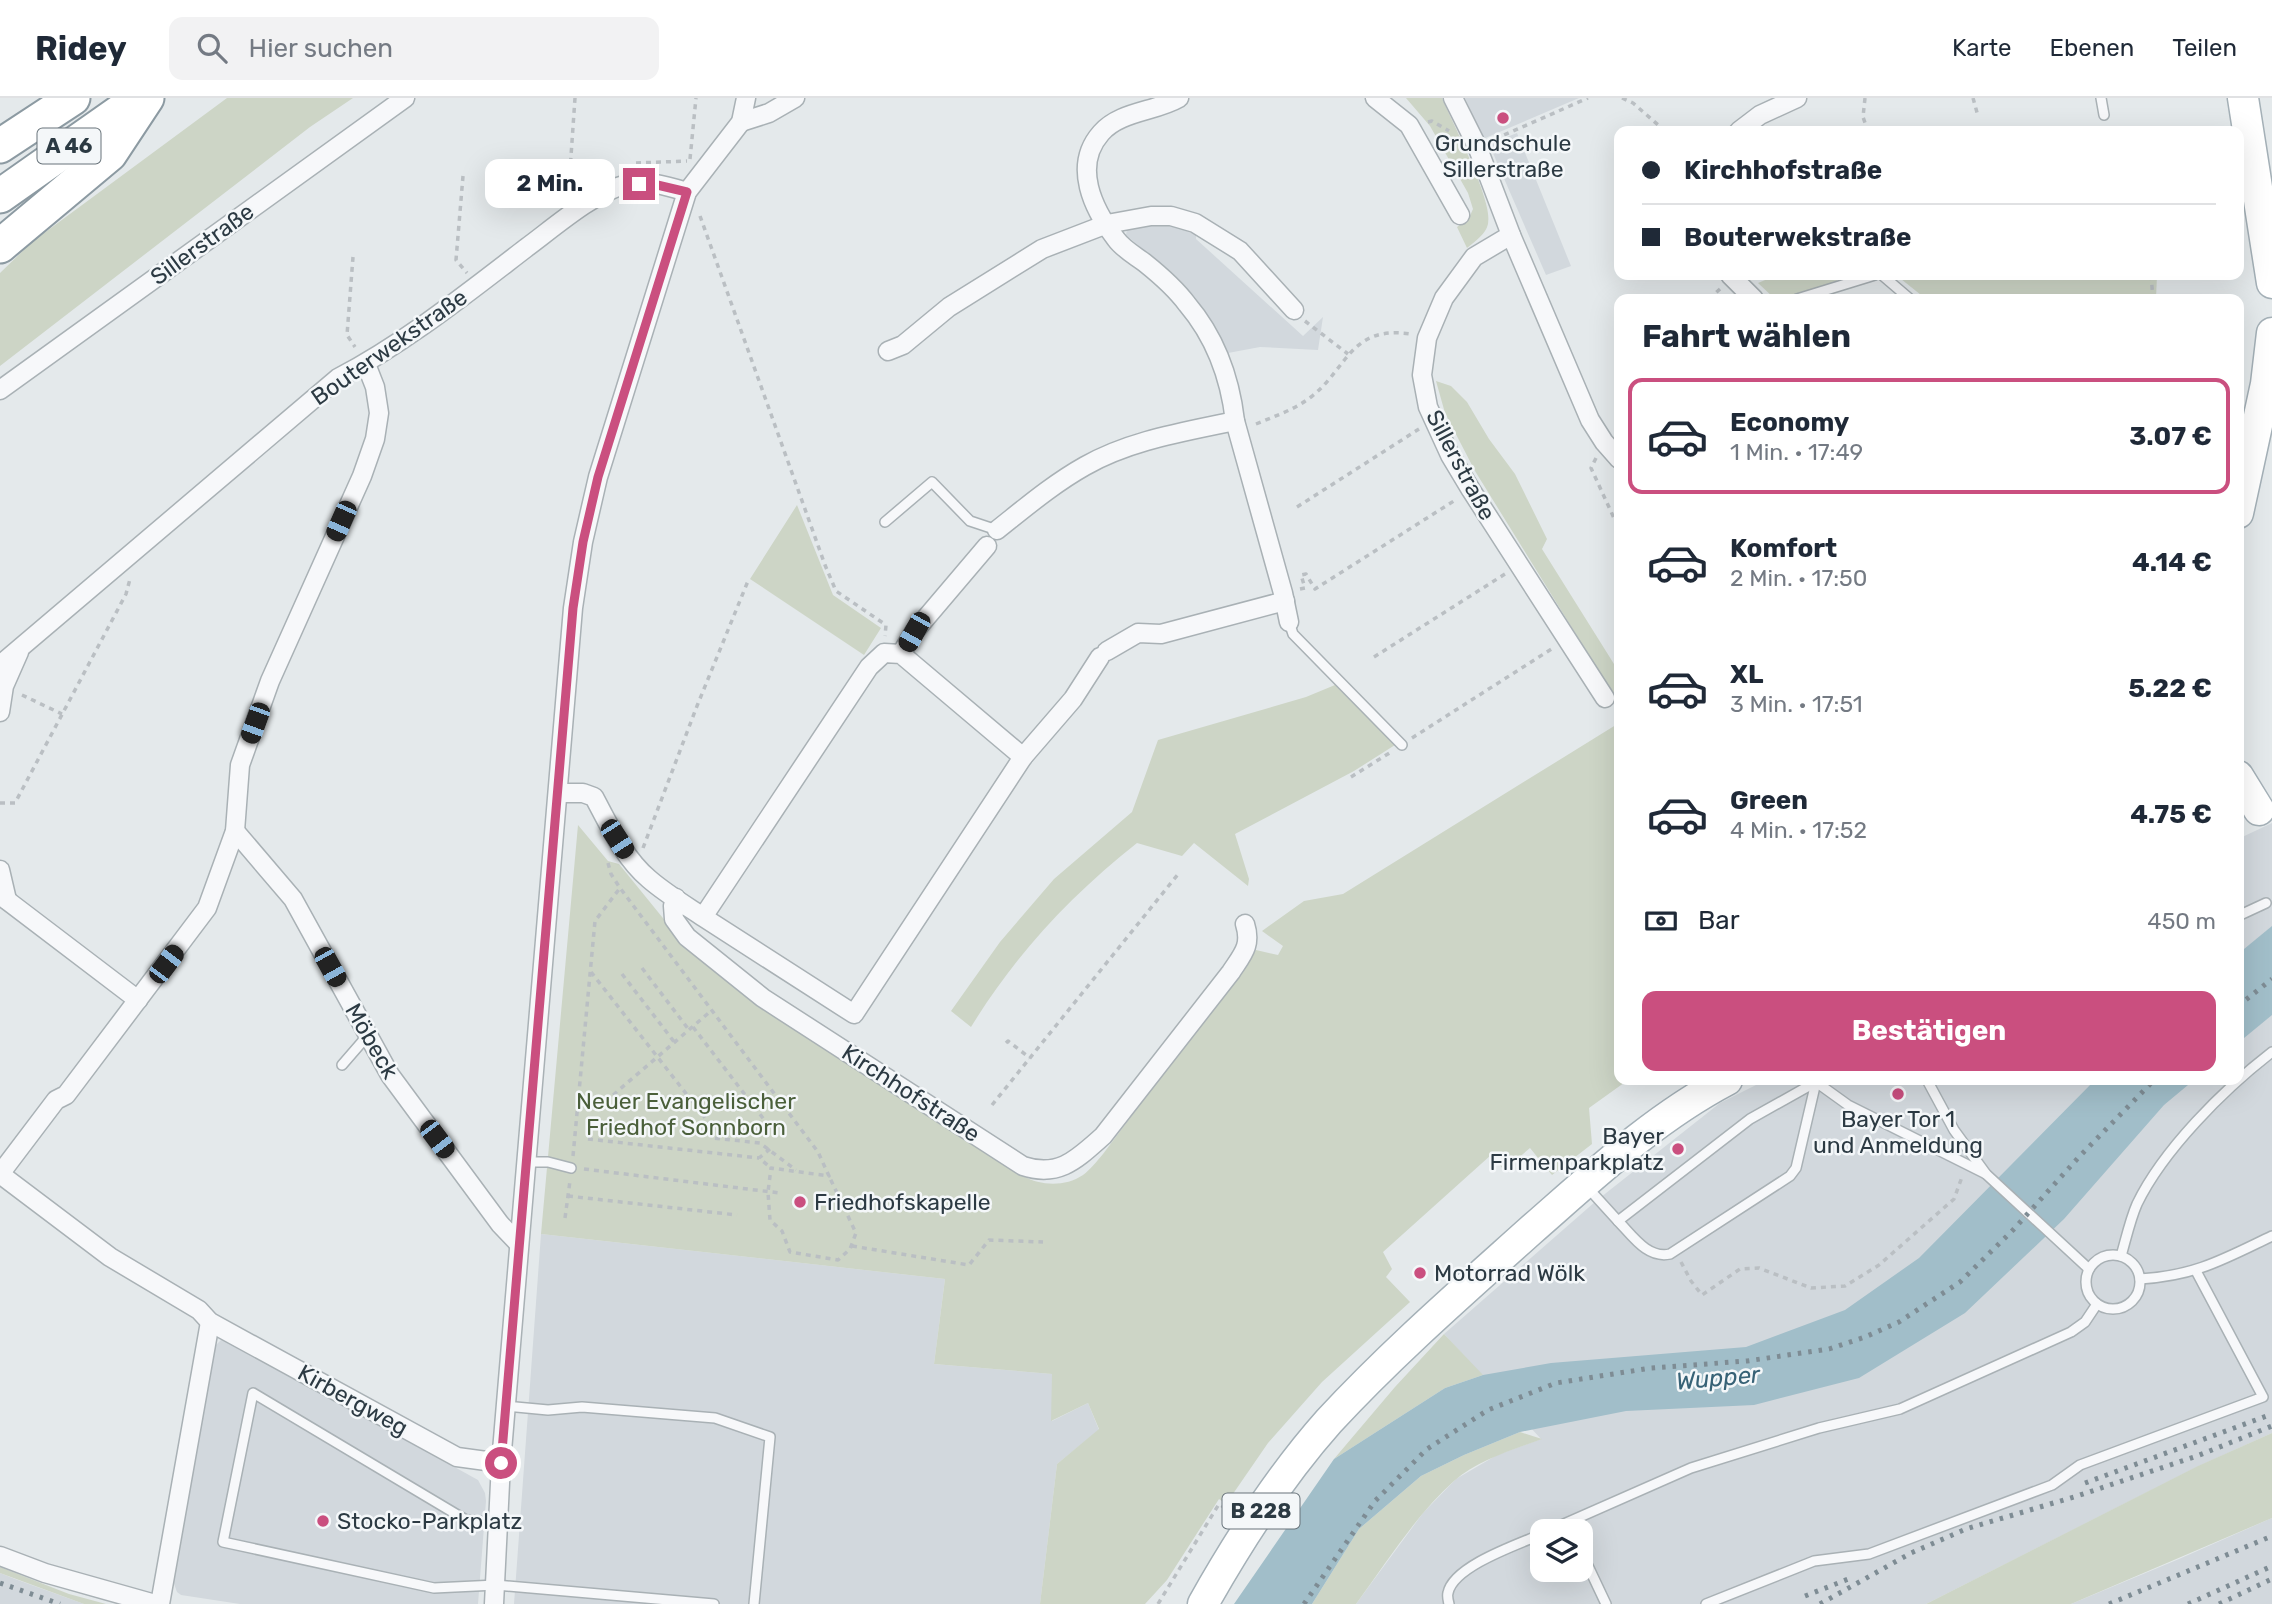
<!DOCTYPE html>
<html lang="de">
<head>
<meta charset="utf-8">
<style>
  :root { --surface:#fff; --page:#f2f2f3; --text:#1f2937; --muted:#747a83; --line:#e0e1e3; --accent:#ca4f7f }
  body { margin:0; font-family:Rubik,sans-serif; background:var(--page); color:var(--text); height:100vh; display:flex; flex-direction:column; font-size:26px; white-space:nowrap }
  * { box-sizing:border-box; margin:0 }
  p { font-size:23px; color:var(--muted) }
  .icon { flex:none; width:38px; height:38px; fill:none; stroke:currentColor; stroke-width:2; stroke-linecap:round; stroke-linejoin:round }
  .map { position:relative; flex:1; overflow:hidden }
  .sheet { position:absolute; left:1614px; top:196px; width:630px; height:791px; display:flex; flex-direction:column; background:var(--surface); border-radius:14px; box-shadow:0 7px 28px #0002 }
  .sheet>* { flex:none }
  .hud { position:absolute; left:1614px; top:28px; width:630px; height:154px; border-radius:14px; box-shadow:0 7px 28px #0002; display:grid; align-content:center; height:154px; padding:0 28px; background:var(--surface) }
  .controls { position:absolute; left:1530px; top:1421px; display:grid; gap:14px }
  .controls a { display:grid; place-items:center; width:63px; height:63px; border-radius:14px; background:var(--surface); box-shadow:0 7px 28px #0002; font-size:35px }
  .end { position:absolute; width:32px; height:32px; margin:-16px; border:9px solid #ca4f7f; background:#fff; box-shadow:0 0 0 4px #fff }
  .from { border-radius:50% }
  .bubble { position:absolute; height:49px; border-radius:14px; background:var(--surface); box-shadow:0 7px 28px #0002; font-size:23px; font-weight:700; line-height:49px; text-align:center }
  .car { position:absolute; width:21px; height:42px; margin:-21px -10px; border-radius:9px; box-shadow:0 0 5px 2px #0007; background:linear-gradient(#222 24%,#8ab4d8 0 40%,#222 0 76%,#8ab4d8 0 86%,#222 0) }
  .hud b { display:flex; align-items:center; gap:24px; height:66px; font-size:26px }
  .hud b+b { border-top:2px solid var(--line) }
  .hud i { width:18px; height:18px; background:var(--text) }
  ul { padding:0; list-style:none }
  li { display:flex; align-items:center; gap:21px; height:116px; margin:0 14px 10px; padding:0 14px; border:4px solid transparent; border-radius:14px }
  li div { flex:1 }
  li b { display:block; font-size:26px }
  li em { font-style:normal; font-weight:700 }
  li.on { border-color:var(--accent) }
  li>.icon { width:63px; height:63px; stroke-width:1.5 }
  h2 { padding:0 28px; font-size:32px; line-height:84px }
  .pay { display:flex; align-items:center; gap:18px; height:77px; padding:0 28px; font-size:26px }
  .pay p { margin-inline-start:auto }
  .action { display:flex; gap:14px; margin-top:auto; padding:14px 28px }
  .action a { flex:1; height:80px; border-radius:14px; background:var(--accent); color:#fff; font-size:28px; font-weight:700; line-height:80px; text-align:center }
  header { display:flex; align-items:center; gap:42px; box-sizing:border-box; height:98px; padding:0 35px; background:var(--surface); border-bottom:2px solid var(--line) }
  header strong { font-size:33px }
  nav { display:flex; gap:38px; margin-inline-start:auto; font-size:24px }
  .search { width:490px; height:63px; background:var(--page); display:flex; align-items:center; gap:18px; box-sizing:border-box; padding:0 24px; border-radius:14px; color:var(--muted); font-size:26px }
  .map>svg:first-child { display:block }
</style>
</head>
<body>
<header>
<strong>Ridey</strong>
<div class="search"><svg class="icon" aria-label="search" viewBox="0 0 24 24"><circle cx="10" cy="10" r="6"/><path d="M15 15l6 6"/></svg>Hier suchen</div>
<nav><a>Karte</a><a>Ebenen</a><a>Teilen</a></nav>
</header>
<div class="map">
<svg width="2272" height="1506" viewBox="0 0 2272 1506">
  <rect width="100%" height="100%" fill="#e4e9eb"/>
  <!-- built -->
  <g fill="#d2d8dd" fill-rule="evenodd">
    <polygon points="1465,0 1579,0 1483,41"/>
    <polygon points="1517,35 1571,168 1546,177 1489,46"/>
    <polygon points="1150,125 1169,126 1196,137 1196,141 1303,238 1323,219 1318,252 1260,249 1228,255 1207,216 1194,198 1177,180 1126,137 1127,131"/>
    <path d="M 2272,725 L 2272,1335 L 2199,1368 L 1926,1506 L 1356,1506 L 1423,1415 L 1456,1381 L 1497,1357 L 1541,1341 L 1444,1236 L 1596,1103 L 1720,1005 L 1766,982 L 2238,982 L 2238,741 ZM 1542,1433 L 1580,1433 L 1580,1472 L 1542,1472 Z"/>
    <polygon points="541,1136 945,1181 934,1266 1052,1276 1052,1323 1088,1305 1099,1332 1057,1366 1040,1506 514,1506"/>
    <polygon points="221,1242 227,1243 478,1382 485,1395 486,1403 478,1506 240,1506 181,1497 177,1494 173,1483 213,1250"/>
    <polygon points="2272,1420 2272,1506 2071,1506 2179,1461"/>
    <polygon points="0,1475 15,1481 84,1506 0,1506"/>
  </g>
  <!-- green -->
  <g fill="#cdd5c6">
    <polygon points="227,0 353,0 310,29 0,268 0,175 32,144"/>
    <path d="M 1406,0 L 1442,0 C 1452,24 1494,104 1488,126 C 1486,136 1474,144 1467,150 L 1457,129 L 1469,120 L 1473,111 L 1468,95 L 1430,28 Z"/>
    <polygon points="1777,177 1845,177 1810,201 1775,201 1758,185"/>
    <polygon points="1896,177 2157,177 2156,201 1926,201"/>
    <polygon points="1436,283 1451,288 1467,304 1489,341 1515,376 1547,441 1542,451 1614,566 1619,565 1619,606 1475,373 1445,315"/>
    <polygon points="797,407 833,497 881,530 864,557 750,481"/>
    <path d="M 1335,587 L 1395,647 L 1354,673 L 1235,736 L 1249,781 L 1248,788 L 1194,745 L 1182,758 L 1137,745 C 1070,798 1016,856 971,929 L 951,913 L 1000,844 L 1054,781 L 1132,714 L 1158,642 L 1306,599 Z"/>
    <path d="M 1619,625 L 1619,982 L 1628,982 L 1589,1010 L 1592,1046 L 1552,1077 L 1530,1050 L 1504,1072 L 1491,1057 L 1383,1154 L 1392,1171 L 1386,1179 L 1410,1204 L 1322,1284 L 1268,1345 L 1226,1406 L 1219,1401 L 1167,1482 L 1145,1506 L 1040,1506 L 1057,1366 L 1099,1331 L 1088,1305 L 1051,1323 L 1052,1276 L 934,1266 L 945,1181 L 541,1136 L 578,727 L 608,763 L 619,766 L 684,846 L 758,903 L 1023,1078 C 1041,1088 1065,1089 1083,1077 C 1090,1072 1097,1063 1103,1056 L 1256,852 L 1278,857 L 1283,848 L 1262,833 L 1304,803 L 1343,796 Z"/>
    <polygon points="1444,1236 1483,1277 1445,1290 1334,1361 1395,1289"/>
    <path d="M 1520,1334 L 1542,1341 C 1512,1352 1478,1362 1454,1383 C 1415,1418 1387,1464 1356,1506 L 1312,1506 L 1359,1431 L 1421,1378 L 1464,1357 Z"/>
    <polygon points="2272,1335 2272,1420 2071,1506 1926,1506 2198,1368"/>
    <polygon points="0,1469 69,1496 106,1506 84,1506 0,1475"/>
  </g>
  <!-- water -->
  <g fill="#a1bec9">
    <polygon points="2272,828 2272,917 2238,945 2238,856"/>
    <polygon points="2095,982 2194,982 2164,1007 2064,1121 1965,1215 1859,1280 1754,1307 1626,1313 1520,1334 1464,1357 1421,1378 1359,1431 1312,1506 1234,1506 1334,1361 1445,1290 1483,1277 1551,1265 1746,1249 1845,1212 1919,1160"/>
  </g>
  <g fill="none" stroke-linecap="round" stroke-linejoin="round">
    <defs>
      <g id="lane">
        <polyline points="2101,0 2104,17"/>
        <polyline points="1882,177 1910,201"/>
        <polyline points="1797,201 1875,177"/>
        <polyline points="885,424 932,384 970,423 997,432"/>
        <polyline points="1289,524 1293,536 1402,647"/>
        <polyline points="2238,818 2266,805"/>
        <polyline points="342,967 368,937"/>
        <polyline points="1927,982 1954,1032 1986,1076 2089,1171"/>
        <polyline points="525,1064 548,1064 571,1070"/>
        <polyline points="1588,1090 1618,1123 1750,1021 1816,984 1848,1007 1986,1076"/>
        <path d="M 1618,1123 C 1632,1137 1647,1161 1670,1156 L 1790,1078 L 1796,1070 L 1816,984 L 1818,982"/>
        <circle cx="2113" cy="1184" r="27"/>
        <path d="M 2121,1158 C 2126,1141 2130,1122 2137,1106 C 2163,1052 2224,991 2272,954"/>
        <path d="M 2140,1181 C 2195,1178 2224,1161 2272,1138"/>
        <polyline points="506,1308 548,1312 582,1309 715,1320 770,1339 754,1506"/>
        <polyline points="498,1425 466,1422 253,1295 223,1444 434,1490 496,1487 714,1506"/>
        <polyline points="1548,1433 1691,1370 1819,1330 1900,1311 2071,1234 2085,1224 2097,1206"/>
        <polyline points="1580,1451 1606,1506"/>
        <path d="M 1449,1506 C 1448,1502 1447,1498 1448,1495 C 1453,1468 1519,1446 1542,1436"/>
        <polyline points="1706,1506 1814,1463 1869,1456 2052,1387 2080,1367 2263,1299 2196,1173"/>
      </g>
      <g id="street">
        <path d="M 1179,0 C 1155,14 1120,13 1101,35 C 1072,68 1093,111 1116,141 C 1123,151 1136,158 1145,165 C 1160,177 1175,190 1187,206 C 1215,239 1230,280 1235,323 L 1283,495 L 1289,524"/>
        <polyline points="1375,0 1409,27 1460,117"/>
        <polyline points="1453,0 1477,48 1511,137 1590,322 1604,344 1619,361"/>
        <polyline points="741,24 769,15 795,0"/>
        <polyline points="1739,33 1760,17 1797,0"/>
        <polyline points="1511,137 1474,159 1444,200 1427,240 1422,277 1428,309 1450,357 1471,392 1605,600"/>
        <polyline points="1730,177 1754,201"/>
        <polyline points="888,253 903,247 949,209 1042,151 1107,126 1151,118 1171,118 1195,125 1240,153 1294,212"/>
        <polyline points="0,292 405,0"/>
        <path d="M 997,432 C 1026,409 1053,386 1085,368 C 1131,342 1184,334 1235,323"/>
        <polyline points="1107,553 1138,535 1161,536 1285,503"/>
        <polyline points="901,556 914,534 987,448"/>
        <path d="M 0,567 L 338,280 C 405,245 466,196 526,150 C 552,131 593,95 624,87 C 644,81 667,88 687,94"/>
        <polyline points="0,614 4,588 19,554"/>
        <polyline points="1023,659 1073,601 1100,559"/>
        <path d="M 558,695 L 583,695 L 594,699 C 609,727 624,760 649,781 C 665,795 685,807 703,819 L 869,569 L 884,555 L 901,556 L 1023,659 L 854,916 L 703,819"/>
        <polyline points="235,733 293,801 390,977 500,1126 519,1146"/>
        <polyline points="0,772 7,802"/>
        <polyline points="0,797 138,902"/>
        <path d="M 676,800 L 673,808 L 674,821 L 687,839 L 763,900 L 1023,1068 C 1059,1080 1077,1061 1103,1038 L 1231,874 C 1242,857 1252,848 1245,826"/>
        <polyline points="0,1076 56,1002 66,997 207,810 235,733 240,667 270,583 362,378 375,341 379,315 375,289 366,266"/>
        <polyline points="0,1076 110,1159 199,1212 210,1224 457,1359 501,1365"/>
        <polyline points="0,1458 45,1475 155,1506"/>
        <polyline points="160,1506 210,1224"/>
        <polyline points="494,1506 501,1365 573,510 583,444 598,379 687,94 741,24 746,0"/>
      </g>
      <g id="primary">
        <polyline points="2243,0 2272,185"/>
        <polyline points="2238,415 2266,286 2272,235"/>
        <polyline points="2238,678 2259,712"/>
        <path d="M 1203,1506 C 1239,1442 1280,1378 1329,1323 C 1392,1255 1461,1195 1530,1133 C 1593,1078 1653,1021 1727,982"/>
      </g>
      <g id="highway">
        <polyline points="0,48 73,0"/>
        <polyline points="0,98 138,1"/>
        <polyline points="0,148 110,56 147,0"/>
      </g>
    </defs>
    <!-- lane casing -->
    <use href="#lane" stroke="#a9b1b5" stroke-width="12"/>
    <!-- street casing -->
    <use href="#street" stroke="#a9b1b5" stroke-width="21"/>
    <!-- primary casing -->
    <use href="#primary" stroke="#a4b0b7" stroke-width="33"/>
    <!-- highway casing -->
    <use href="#highway" stroke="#8c9aa2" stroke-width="37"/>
    <!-- path -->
    <g stroke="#babfc3" stroke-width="3.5" stroke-dasharray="5 5" stroke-linecap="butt">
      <polyline points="575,0 569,87 582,86"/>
      <polyline points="1622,0 1633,5 1665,33"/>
      <polyline points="1865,0 1863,19 1868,33"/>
      <polyline points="1973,0 1978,18"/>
      <polyline points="1428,24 1432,23 1449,33"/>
      <polyline points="1495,41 1588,0"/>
      <polyline points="690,61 696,0"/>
      <polyline points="636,65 687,63"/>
      <polyline points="463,78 456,162 467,175"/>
      <polyline points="700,118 825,467 836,493 886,527 885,538"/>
      <polyline points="353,159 347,237 355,249"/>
      <polyline points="2151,177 2153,201"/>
      <polyline points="1709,201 1720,191"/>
      <polyline points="1305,223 1348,256"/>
      <path d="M 1256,326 C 1275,318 1294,312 1311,299 C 1348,270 1350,227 1411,236"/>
      <polyline points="1596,360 1591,370 1619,431"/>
      <polyline points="1297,409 1419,331"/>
      <polyline points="1300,491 1305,490 1301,477 1306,476 1315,491 1457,401"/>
      <polyline points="1374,559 1505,476"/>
      <polyline points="22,597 62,616"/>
      <polyline points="1412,640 1553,550"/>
      <polyline points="1351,679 1391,654"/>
      <polyline points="0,705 15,705 126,496 130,481"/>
      <polyline points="643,750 697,608 748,483"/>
      <polyline points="608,765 611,776 620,790 818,1054 829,1078 771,1070 768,1094 770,1122 782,1133 790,1154 838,1162 850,1151 856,1135 829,1078"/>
      <polyline points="642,870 689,932"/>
      <polyline points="591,874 713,1030 713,1040 760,1045 796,1072"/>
      <polyline points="622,876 675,945"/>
      <polyline points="693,929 769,1028"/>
      <polyline points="1006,945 1008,943 1030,960"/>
      <polyline points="992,1007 1179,775"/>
      <polyline points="598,1010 712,912"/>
      <polyline points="588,1041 759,1060"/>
      <polyline points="770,1051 759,1060 771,1070"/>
      <polyline points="573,1058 595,823 620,790"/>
      <polyline points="584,1071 780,1095"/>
      <polyline points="568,1098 737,1117"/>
      <polyline points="565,1120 570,1083"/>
      <polyline points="852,1148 969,1167 989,1142 1043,1144"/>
      <polyline points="1681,1164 1691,1183 1702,1197 1740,1171 1759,1170 1811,1190 1845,1188 1879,1167 1954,1101 1962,1079"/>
      <polyline points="1158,1506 1219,1406 1231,1414"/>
    </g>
    <!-- lane -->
    <use href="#lane" stroke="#f7f8fa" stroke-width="9"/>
    <!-- street -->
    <use href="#street" stroke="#f7f8fa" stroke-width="18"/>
    <!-- primary -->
    <use href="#primary" stroke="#fff" stroke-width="30"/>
    <!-- highway -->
    <use href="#highway" stroke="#fff" stroke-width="33"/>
    <!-- rail -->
    <g stroke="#7e8c94" stroke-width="5" stroke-dasharray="3.5 7" stroke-linecap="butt">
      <polyline points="2238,908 2272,881"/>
      <polyline points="2085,1385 2272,1316"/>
      <polyline points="0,1485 60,1506"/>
      <polyline points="1805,1498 1851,1480"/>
      <polyline points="1304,1506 1375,1403 1427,1351 1488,1312 1556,1285 1651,1270 1747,1263 1829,1251 1865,1239 1899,1224 1960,1184 2013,1132 2078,1060 2154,982"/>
      <polyline points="1820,1506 1911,1455 1966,1431 2077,1398 2197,1358 2272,1328"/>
      <polyline points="2109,1506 2272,1438"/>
      <polyline points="2188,1506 2272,1468"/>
      <polyline points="2219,1506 2272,1481"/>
    </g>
  </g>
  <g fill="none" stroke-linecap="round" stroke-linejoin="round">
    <!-- route -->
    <polyline stroke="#ca4f7f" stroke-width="9" points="501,1365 573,510 583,444 598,379 687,94 653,86 639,86"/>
  </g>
  <!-- markers -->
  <g fill="#ca4f7f" stroke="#f4f7f9" stroke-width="2.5">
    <circle cx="1503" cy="20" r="7"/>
    <circle cx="1898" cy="996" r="7"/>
    <circle cx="1678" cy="1051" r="7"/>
    <circle cx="800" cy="1104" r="7"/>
    <circle cx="1420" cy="1175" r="7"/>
    <circle cx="323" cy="1423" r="7"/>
  </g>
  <g text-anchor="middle" stroke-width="5" stroke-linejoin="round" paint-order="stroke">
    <!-- shield labels -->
    <g fill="#f4f7f9" stroke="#68737a" stroke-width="2">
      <rect x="37.5" y="30.5" width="63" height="35" rx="5"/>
      <rect x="1222.5" y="1395.5" width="77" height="35" rx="5"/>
    </g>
    <g font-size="21" font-weight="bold" fill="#2c3a43">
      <text x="69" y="55">A 46</text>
      <text x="1261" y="1420">B 228</text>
    </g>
    <!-- poi labels -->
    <g font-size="23" fill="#2c3a43" stroke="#f4f7f9" text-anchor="start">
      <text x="1503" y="53" text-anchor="middle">Grundschule<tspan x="1503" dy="26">Sillerstraße</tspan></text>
      <text x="1898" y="1029" text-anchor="middle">Bayer Tor 1<tspan x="1898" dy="26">und Anmeldung</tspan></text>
      <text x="1664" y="1046" text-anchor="end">Bayer<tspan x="1664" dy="26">Firmenparkplatz</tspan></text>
      <text x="814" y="1112">Friedhofskapelle</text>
      <text x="1434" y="1183">Motorrad Wölk</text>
      <text x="337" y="1431">Stocko-Parkplatz</text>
    </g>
    <!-- street labels -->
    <g font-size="23" fill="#2c3a43" stroke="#f4f7f9">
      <text transform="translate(202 146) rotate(-36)" y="8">Sillerstraße</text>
      <text transform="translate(389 249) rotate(-35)" y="8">Bouterwekstraße</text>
      <text transform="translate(1461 367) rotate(62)" y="8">Sillerstraße</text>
      <text transform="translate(372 943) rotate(60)" y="8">Möbeck</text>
      <text transform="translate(911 995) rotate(33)" y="8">Kirchhofstraße</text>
      <text transform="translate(353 1302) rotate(29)" y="8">Kirbergweg</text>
    </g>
    <!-- park labels -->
    <g font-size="23" fill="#4a5f3a" stroke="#f4f7f9">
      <text x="686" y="1011">Neuer Evangelischer<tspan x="686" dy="26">Friedhof Sonnborn</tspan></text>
    </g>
    <!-- water labels -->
    <g font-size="24" font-style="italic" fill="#376276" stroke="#f4f7f9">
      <text transform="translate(1718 1280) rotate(-5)" y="8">Wupper</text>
    </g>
  </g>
</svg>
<div class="controls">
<a><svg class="icon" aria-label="layers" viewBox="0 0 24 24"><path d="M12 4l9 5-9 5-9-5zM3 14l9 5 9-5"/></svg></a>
</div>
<i class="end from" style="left:501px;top:1365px"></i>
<i class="end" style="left:639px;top:86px"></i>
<div class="bubble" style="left:485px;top:61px;width:130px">2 Min.</div>
<i class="car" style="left:341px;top:423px;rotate:204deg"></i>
<i class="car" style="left:914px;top:534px;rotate:209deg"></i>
<i class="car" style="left:255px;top:625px;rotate:200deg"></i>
<i class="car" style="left:617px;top:741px;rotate:147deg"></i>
<i class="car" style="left:166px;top:866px;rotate:37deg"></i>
<i class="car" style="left:330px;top:869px;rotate:151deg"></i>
<i class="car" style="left:437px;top:1041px;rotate:143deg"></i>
<div class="hud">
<b><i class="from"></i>Kirchhofstraße</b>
<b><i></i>Bouterwekstraße</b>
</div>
<section class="sheet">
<h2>Fahrt wählen</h2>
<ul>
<li class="on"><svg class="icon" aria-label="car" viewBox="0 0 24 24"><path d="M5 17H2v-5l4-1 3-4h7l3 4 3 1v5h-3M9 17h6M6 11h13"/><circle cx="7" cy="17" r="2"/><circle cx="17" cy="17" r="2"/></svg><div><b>Economy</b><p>1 Min. · 17:49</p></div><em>3.07 €</em></li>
<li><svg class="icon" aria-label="car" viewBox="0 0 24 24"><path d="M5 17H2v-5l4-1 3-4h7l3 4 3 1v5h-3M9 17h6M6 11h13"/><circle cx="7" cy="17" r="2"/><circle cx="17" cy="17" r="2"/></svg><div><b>Komfort</b><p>2 Min. · 17:50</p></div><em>4.14 €</em></li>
<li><svg class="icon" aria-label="car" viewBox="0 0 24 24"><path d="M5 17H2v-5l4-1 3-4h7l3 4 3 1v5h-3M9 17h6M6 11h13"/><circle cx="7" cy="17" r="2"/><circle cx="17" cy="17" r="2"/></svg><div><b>XL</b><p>3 Min. · 17:51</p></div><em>5.22 €</em></li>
<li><svg class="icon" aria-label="car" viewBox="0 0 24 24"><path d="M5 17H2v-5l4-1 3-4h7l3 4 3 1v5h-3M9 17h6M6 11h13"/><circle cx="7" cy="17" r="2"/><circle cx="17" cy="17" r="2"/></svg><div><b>Green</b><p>4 Min. · 17:52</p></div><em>4.75 €</em></li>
</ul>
<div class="pay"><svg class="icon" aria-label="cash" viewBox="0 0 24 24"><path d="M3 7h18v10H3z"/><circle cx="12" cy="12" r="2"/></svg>Bar<p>450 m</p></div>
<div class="action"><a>Bestätigen</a></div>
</section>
</div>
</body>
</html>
